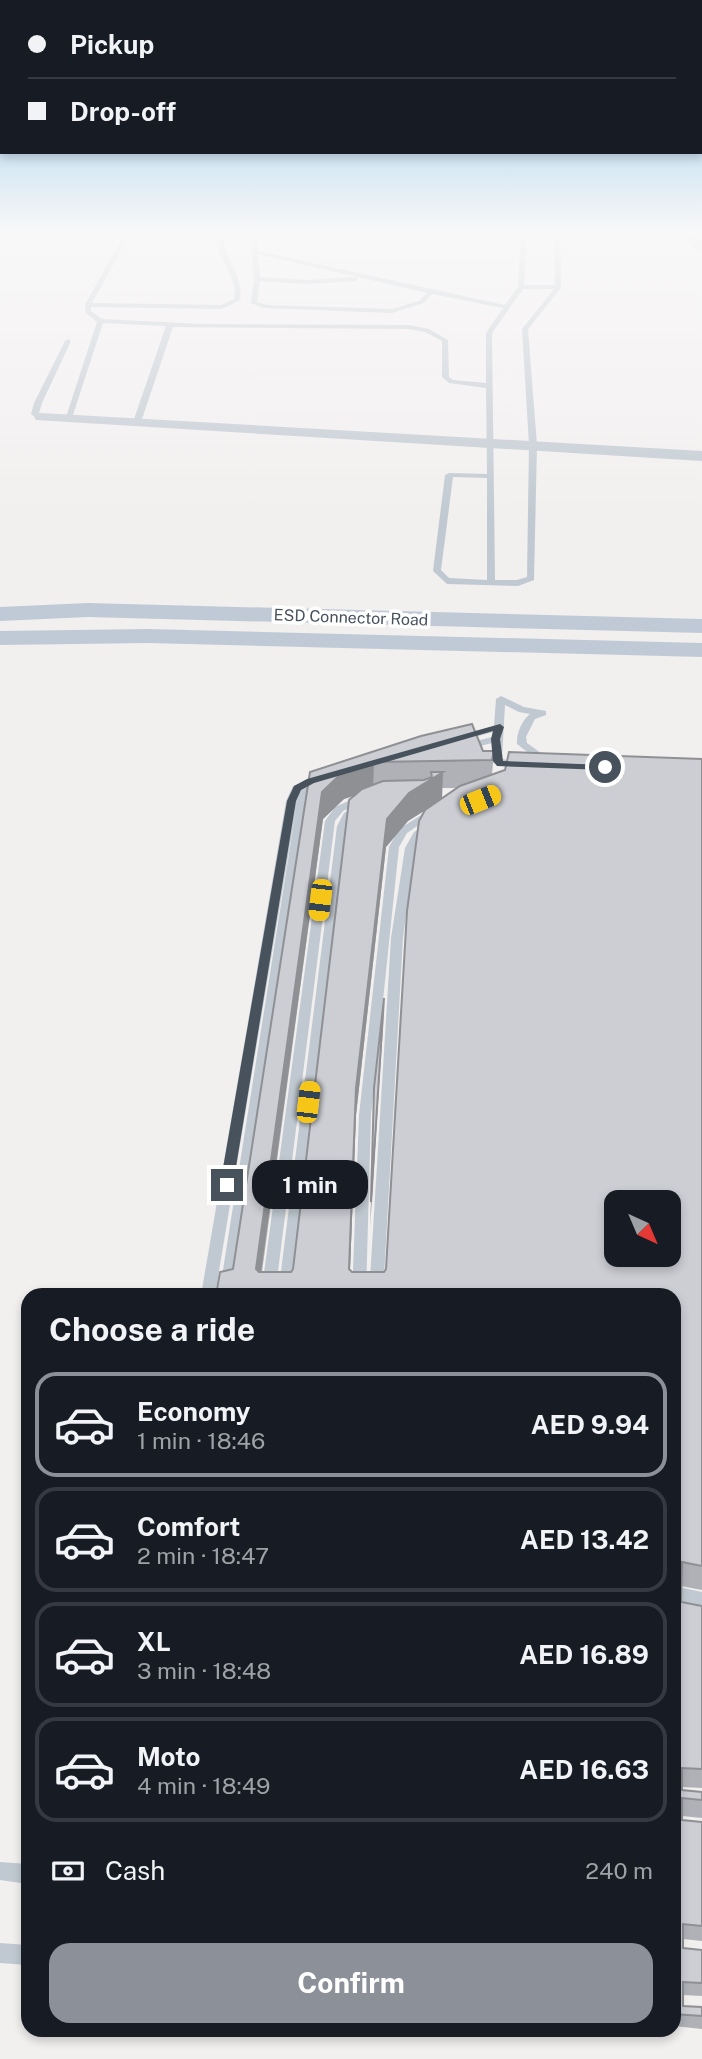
<!DOCTYPE html>
<html lang="en">
<head>
<meta charset="utf-8">
<style>
  :root { --surface:#171b24; --page:#20242c; --text:#f1f3f6; --muted:#9ea1a6; --line:#363941; --accent:#8c9099 }
  body { margin:0; font-family:"Public Sans",sans-serif; background:var(--page); color:var(--text); height:100vh; display:flex; flex-direction:column; font-size:26px; white-space:nowrap }
  * { box-sizing:border-box; margin:0 }
  p { font-size:23px; color:var(--muted) }
  .icon { flex:none; width:38px; height:38px; fill:none; stroke:currentColor; stroke-width:2; stroke-linecap:round; stroke-linejoin:round }
  .map { position:relative; flex:1; overflow:hidden }
  .drawer { position:absolute; left:21px; top:1288px; width:660px; height:749px; display:flex; flex-direction:column; background:var(--surface); border-radius:21px; box-shadow:0 4px 10px #0003 }
  .drawer>* { flex:none }
  .guide { position:absolute; left:0px; top:0px; width:704px; height:154px; box-shadow:0 4px 10px #0003; display:grid; align-content:center; height:154px; padding:0 28px; background:var(--surface) }
  .needle { width:46px; rotate:136deg }
  .tools { position:absolute; left:604px; top:1190px; display:grid; gap:14px }
  .tools a { display:grid; place-items:center; width:77px; height:77px; border-radius:14px; background:var(--surface); box-shadow:0 4px 10px #0003; font-size:35px }
  .end { position:absolute; width:32px; height:32px; margin:-16px; border:9px solid #47525d; background:#fff; box-shadow:0 0 0 4px #fff }
  .from { border-radius:50% }
  .bubble { position:absolute; height:49px; border-radius:21px; background:var(--surface); box-shadow:0 4px 10px #0003; font-size:23px; font-weight:700; line-height:49px; text-align:center }
  .car { position:absolute; width:21px; height:42px; margin:-21px -10px; border-radius:9px; box-shadow:0 0 5px 2px #0007; background:linear-gradient(#f5c518 24%,#345 0 40%,#f5c518 0 76%,#345 0 86%,#f5c518 0) }
  .guide b { display:flex; align-items:center; gap:24px; height:66px; font-size:26px }
  .guide b+b { border-top:2px solid var(--line) }
  .guide i { width:18px; height:18px; background:var(--text) }
  ul { padding:0; list-style:none }
  li { display:flex; align-items:center; gap:21px; height:105px; margin:0 14px 10px; padding:0 14px; border:4px solid var(--line); border-radius:21px }
  li div { flex:1 }
  li b { display:block; font-size:26px }
  li em { font-style:normal; font-weight:700 }
  li.selected { border-color:var(--accent) }
  li>.icon { width:63px; height:63px; stroke-width:1.5 }
  h2 { padding:0 28px; font-size:32px; line-height:84px }
  .pay { display:flex; align-items:center; gap:18px; height:77px; padding:0 28px; font-size:26px }
  .pay p { margin-inline-start:auto }
  .button { display:flex; gap:14px; margin-top:auto; padding:14px 28px }
  .button a { flex:1; height:80px; border-radius:21px; background:var(--accent); color:#fff; font-size:28px; font-weight:700; line-height:80px; text-align:center }
  .map>svg:first-child { display:block }
</style>
</head>
<body>
<div class="map">
<svg width="702" height="2059" viewBox="0 0 702 2059">
  <rect width="100%" height="100%" fill="#f2efef"/>
  <g fill="none" stroke-linecap="round" stroke-linejoin="round">
    <!-- lane -->
    <g fill="#c0c9d1" fill-rule="evenodd">
      <path d="M 126,231 L 132,231 L 130,234 L 218,234 L 219,231 L 225,231 C 219,259 245,272 240,300 L 222,309 L 91,307 L 91,311 L 102,319 L 203,324 L 409,325 L 429,329 L 448,340 L 449,377 L 453,380 L 486,383 L 486,333 L 503,308 L 432,294 L 423,303 L 392,313 L 264,308 L 251,303 L 254,279 L 250,231 L 256,231 L 258,251 L 505,305 L 518,287 L 521,231 L 527,231 L 524,285 L 555,285 L 554,231 L 560,231 L 561,288 L 528,329 L 537,445 L 534,580 L 518,586 L 447,584 L 433,571 L 445,475 L 449,473 L 487,474 L 486,388 L 449,383 L 442,377 L 442,341 L 425,332 L 409,329 L 173,327 L 141,422 L 137,424 L 133,422 L 166,326 L 103,323 L 72,418 L 65,420 L 97,322 L 86,313 L 85,305 ZM 128,238 L 217,238 C 216,260 239,276 234,299 L 221,305 L 92,303 ZM 258,254 L 427,293 L 419,301 L 392,309 L 267,305 L 257,302 L 260,281 L 308,284 L 355,281 L 358,279 L 355,277 L 308,280 L 260,277 ZM 523,289 L 554,289 L 522,329 L 529,445 L 527,577 L 517,580 L 495,580 L 492,333 ZM 453,477 L 487,478 L 487,580 L 449,578 L 441,570 Z"/>
      <polygon points="68,339 71,341 42,403 39,413 45,417 38,419 31,414 34,403 65,341"/>
      <path d="M 501,696 L 524,707 L 546,711 L 546,715 L 535,719 L 526,737 L 527,743 L 548,758 L 548,762 L 540,762 L 517,744 C 516,734 522,720 530,714 L 519,712 L 505,705 L 502,759 L 525,763 L 525,767 L 493,763 L 492,743 L 464,750 L 460,749 L 460,745 L 492,737 L 493,732 L 460,741 L 455,738 L 456,736 L 494,726 L 496,699 Z"/>
      <polygon points="324,774 328,775 328,779 318,783 318,787 309,794 233,1295 219,1295 298,797 215,1295 201,1295 286,801 293,786"/>
      <polygon points="364,794 368,795 368,799 343,811 335,821 275,1295 261,1295 325,821 335,807"/>
      <polygon points="361,804 366,807 352,817 347,826 292,1295 278,1295 337,826 344,813"/>
      <polygon points="434,807 439,810 438,812 407,833 399,847 371,1115 366,1295 352,1295 359,1115 389,847 399,829"/>
      <polygon points="428,824 433,827 422,836 415,848 403,938 383,1295 369,1295 391,938 405,848 414,832"/>
      <polygon points="674,1586 702,1592 702,1608 674,1602"/>
      <polygon points="0,1862 28,1864 28,1884 0,1880"/>
      <polygon points="0,1943 28,1945 28,1965 0,1963"/>
    </g>
    <!-- street -->
    <polygon fill="#c0c9d1" fill-rule="evenodd" points="41,413 702,451 702,461 36,420 34,417 36,414"/>
    <!-- secondary -->
    <g fill="#c0cad6" fill-rule="evenodd">
      <polygon points="675,231 692,231 702,239 702,252 696,250"/>
      <polygon points="88,603 702,619 702,633 88,617 0,621 0,607"/>
      <polygon points="148,629 702,643 702,657 148,643 0,645 0,631"/>
    </g>
  </g>
  <!-- wall -->
  <path fill="#afb1b6" fill-rule="evenodd" d="M 421,736 L 483,751 L 494,751 L 492,775 L 702,759 L 702,1590 L 681,1586 L 681,1602 L 702,1606 L 702,1788 L 682,1787 L 682,1790 L 702,1792 L 702,1818 L 682,1816 L 682,1820 L 702,1822 L 702,1941 L 683,1939 L 683,1948 L 702,1950 L 702,1996 L 683,1995 L 683,2006 L 702,2007 L 702,2029 L 674,2026 L 674,1295 L 216,1295 L 233,1269 L 310,772 ZM 442,788 L 457,788 L 442,799 ZM 354,796 L 293,1269 L 291,1272 L 262,1272 L 323,819 L 344,799 ZM 431,806 L 386,1269 L 384,1272 L 352,1272 L 350,1270 L 356,1115 L 386,847 L 408,821 Z"/>
  <!-- shaded-wall -->
  <g fill="#8f9094">
    <polygon points="374,762 373,789 344,799 323,819 258,1295 256,1269 322,792 344,771"/>
    <polygon points="443,772 442,800 408,821 386,847 356,1115 349,1295 349,1269 356,1088 387,819 409,793"/>
    <polygon points="384,998 383,1026 370,1228 371,1202"/>
  </g>
  <!-- building -->
  <g fill="#ccced4" stroke="#8f9094" stroke-width="2" fill-rule="evenodd">
    <path d="M 472,724 L 483,751 L 494,751 L 492,760 L 374,762 L 344,771 L 322,792 L 256,1269 L 259,1272 L 291,1272 L 293,1269 L 349,800 L 362,789 L 383,781 L 424,780 L 432,777 L 431,772 L 443,772 L 409,793 L 387,819 L 356,1088 L 349,1269 L 352,1272 L 384,1272 L 386,1269 L 407,911 L 419,821 L 425,810 L 460,786 L 505,770 L 509,752 L 702,759 L 702,1566 L 682,1562 L 681,1602 L 702,1606 L 702,1769 L 682,1768 L 682,1790 L 702,1792 L 702,1800 L 682,1798 L 682,1820 L 702,1822 L 702,1926 L 683,1924 L 683,1948 L 702,1950 L 702,1983 L 683,1982 L 683,2006 L 702,2007 L 702,2016 L 674,2014 L 674,1295 L 216,1295 L 220,1272 L 233,1269 L 310,772 L 421,736 ZM 616,1202 L 668,1202 L 668,1255 L 616,1255 Z"/>
    <polygon points="384,998 371,1202 374,1088"/>
  </g>
  <!-- sky -->
  <linearGradient id="sky" x2="0" y2="1"><stop stop-color="#82c2ea"/><stop offset="0.45" stop-color="#f9f8f8"/><stop offset="1" stop-color="#f9f8f8" stop-opacity="0"/></linearGradient>
  <rect width="702" height="519" fill="url(#sky)"/>
  <!-- route -->
  <polygon fill="#47525d" points="500,724 504,727 500,739 503,761 605,765 610,767 605,770 497,766 493,761 491,739 493,731 314,783 301,790 296,801 233,1185 231,1189 222,1189 220,1185 287,801 294,786 307,779"/>
  <g text-anchor="middle" stroke-width="7" stroke-linejoin="round" paint-order="stroke">
    <!-- far-street labels -->
    <g font-size="16" fill="#47525d" stroke="#fff">
      <text transform="translate(351 617) rotate(2)" y="6">ESD Connector Road</text>
    </g>
  </g>
</svg>
<div class="tools">
<a><svg class="needle" viewBox="-14 -14 28 28"><path d="M0-13l5 13h-10z" fill="#e53935"/><path d="M0 13l5-13h-10z" fill="#9ea1a6"/></svg></a>
</div>
<i class="end from" style="left:605px;top:767px"></i>
<i class="end" style="left:227px;top:1185px"></i>
<div class="bubble" style="left:252px;top:1160px;width:116px">1 min</div>
<i class="car" style="left:480px;top:800px;rotate:68deg"></i>
<i class="car" style="left:320px;top:900px;rotate:187deg"></i>
<i class="car" style="left:308px;top:1102px;rotate:7deg"></i>
<div class="guide">
<b><i class="from"></i>Pickup</b>
<b><i></i>Drop-off</b>
</div>
<section class="drawer">
<h2>Choose a ride</h2>
<ul>
<li class="selected"><svg class="icon" aria-label="car" viewBox="0 0 24 24"><path d="M5 17H2v-5l4-1 3-4h7l3 4 3 1v5h-3M9 17h6M6 11h13"/><circle cx="7" cy="17" r="2"/><circle cx="17" cy="17" r="2"/></svg><div><b>Economy</b><p>1 min · 18:46</p></div><em>AED 9.94</em></li>
<li><svg class="icon" aria-label="car" viewBox="0 0 24 24"><path d="M5 17H2v-5l4-1 3-4h7l3 4 3 1v5h-3M9 17h6M6 11h13"/><circle cx="7" cy="17" r="2"/><circle cx="17" cy="17" r="2"/></svg><div><b>Comfort</b><p>2 min · 18:47</p></div><em>AED 13.42</em></li>
<li><svg class="icon" aria-label="car" viewBox="0 0 24 24"><path d="M5 17H2v-5l4-1 3-4h7l3 4 3 1v5h-3M9 17h6M6 11h13"/><circle cx="7" cy="17" r="2"/><circle cx="17" cy="17" r="2"/></svg><div><b>XL</b><p>3 min · 18:48</p></div><em>AED 16.89</em></li>
<li><svg class="icon" aria-label="car" viewBox="0 0 24 24"><path d="M5 17H2v-5l4-1 3-4h7l3 4 3 1v5h-3M9 17h6M6 11h13"/><circle cx="7" cy="17" r="2"/><circle cx="17" cy="17" r="2"/></svg><div><b>Moto</b><p>4 min · 18:49</p></div><em>AED 16.63</em></li>
</ul>
<div class="pay"><svg class="icon" aria-label="cash" viewBox="0 0 24 24"><path d="M3 7h18v10H3z"/><circle cx="12" cy="12" r="2"/></svg>Cash<p>240 m</p></div>
<div class="button"><a>Confirm</a></div>
</section>
</div>
</body>
</html>
